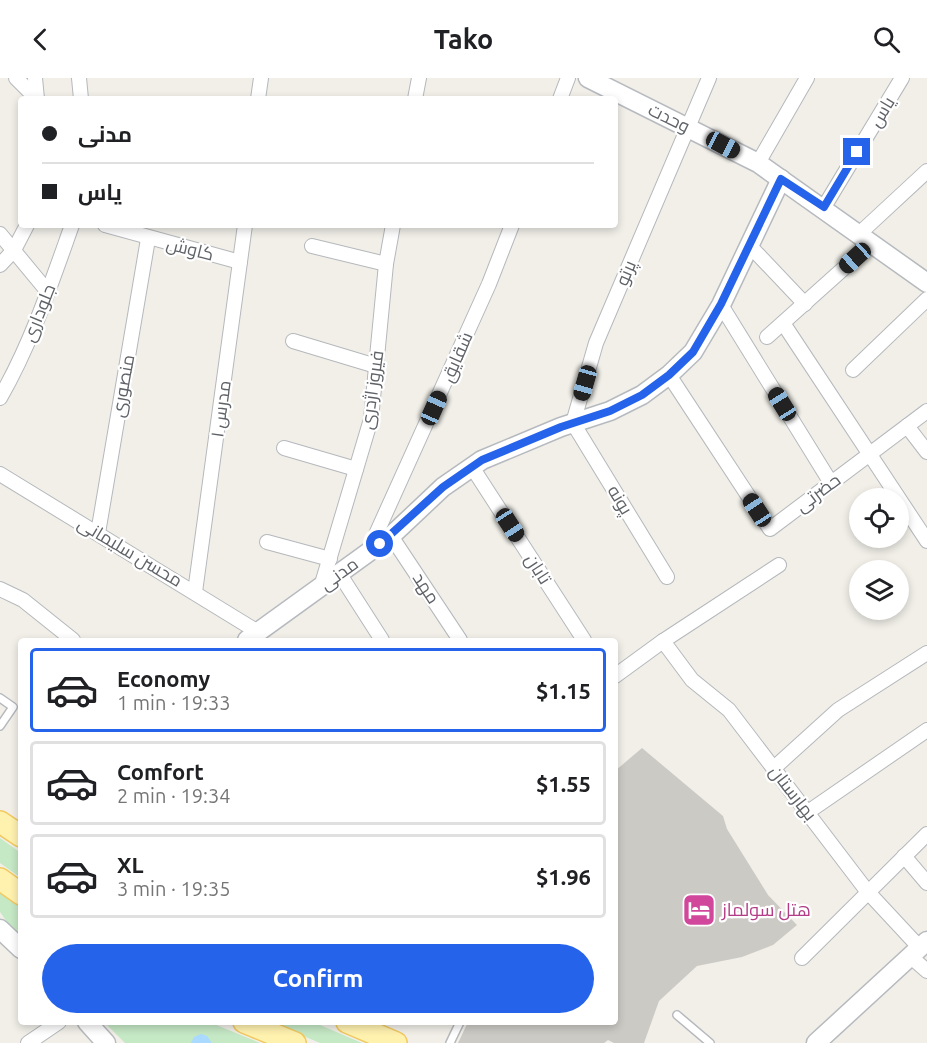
<!DOCTYPE html>
<html lang="en">
<head>
<meta charset="utf-8">
<style>
  :root { --surface:#fff; --page:#f2f2f2; --text:#202124; --muted:#757577; --line:#e0e0e0; --accent:#2563eb }
  body { margin:0; font-family:Ubuntu,Cairo,sans-serif; background:var(--page); color:var(--text); height:100vh; display:flex; flex-direction:column; font-size:22px; white-space:nowrap }
  * { box-sizing:border-box; margin:0 }
  p { font-size:20px; color:var(--muted) }
  .icon { flex:none; width:33px; height:33px; fill:none; stroke:currentColor; stroke-width:2; stroke-linecap:round; stroke-linejoin:round }
  .map { position:relative; flex:1; overflow:hidden }
  .sheet { position:absolute; left:18px; top:560px; width:600px; height:387px; display:flex; flex-direction:column; background:var(--surface); border-radius:6px; box-shadow:0 3px 9px #0003 }
  .sheet>* { flex:none }
  .guide { position:absolute; left:18px; top:18px; width:600px; height:132px; border-radius:6px; box-shadow:0 3px 9px #0003; display:grid; align-content:center; height:132px; padding:0 24px; background:var(--surface) }
  .controls { position:absolute; left:849px; top:410px; display:grid; gap:12px }
  .controls a { display:grid; place-items:center; width:60px; height:60px; border-radius:50%; background:var(--surface); box-shadow:0 3px 9px #0003; font-size:30px }
  .end { position:absolute; width:27px; height:27px; margin:-14px; border:8px solid #2563eb; background:#fff; box-shadow:0 0 0 3px #fff }
  .from { border-radius:50% }
  .car { position:absolute; width:18px; height:36px; margin:-18px -9px; border-radius:8px; box-shadow:0 0 4px 2px #0007; background:linear-gradient(#222 24%,#8ab4d8 0 40%,#222 0 76%,#8ab4d8 0 86%,#222 0) }
  .guide b { display:flex; align-items:center; gap:21px; height:57px; font-size:22px }
  .guide b+b { border-top:2px solid var(--line) }
  .guide i { width:15px; height:15px; background:var(--text) }
  ul { padding:10px 0 0; list-style:none }
  li { display:flex; align-items:center; gap:18px; height:84px; margin:0 12px 9px; padding:0 12px; border:3px solid var(--line); border-radius:6px }
  li div { flex:1 }
  li b { display:block; font-size:22px }
  li em { font-style:normal; font-weight:600 }
  li.active { border-color:var(--accent) }
  li>.icon { width:54px; height:54px; stroke-width:1.5 }
  .button { display:flex; gap:12px; margin-top:auto; padding:12px 24px }
  .button a { flex:1; height:69px; border-radius:36px; background:var(--accent); color:#fff; font-size:24px; font-weight:600; line-height:69px; text-align:center }
  header { display:flex; justify-content:space-between; align-items:center; height:78px; padding:0 24px; background:var(--surface); font-size:27px; font-weight:600 }
  .map>svg:first-child { display:block }
</style>
</head>
<body>
<header><svg class="icon" aria-label="back" viewBox="0 0 24 24"><path d="M15 5l-7 7 7 7"/></svg>Tako<svg class="icon" aria-label="search" viewBox="0 0 24 24"><circle cx="10" cy="10" r="6"/><path d="M15 15l6 6"/></svg></header>
<div class="map">
<svg width="927" height="965" viewBox="0 0 927 965">
  <rect width="100%" height="100%" fill="#f1efe8"/>
  <!-- green -->
  <g fill="#c5e8c5">
    <polygon points="0,760 21,775 21,800 0,785"/>
    <polygon points="0,815 21,829 21,864 0,834"/>
    <polygon points="104,944 209,944 260,965 125,965"/>
    <polygon points="270,944 313,944 362,965 320,965"/>
  </g>
  <!-- water -->
  <polygon fill="#aadaff" points="201,956 207,958 212,965 191,965 194,959"/>
  <!-- building -->
  <polygon fill="#cccac5" points="642,670 723,738 727,751 768,817 797,847 773,867 742,879 697,888 659,923 644,965 614,965 608,962 604,965 458,965 468,944 615,944 615,693"/>
  <g fill="none" stroke-linecap="round" stroke-linejoin="round">
    <defs>
      <g id="lane">
        <polyline points="0,620 13,629 0,648"/>
        <polyline points="677,937 710,965"/>
        <polyline points="450,965 460,944"/>
      </g>
      <g id="street">
        <polyline points="16,0 37,21"/>
        <polyline points="35,0 37,21"/>
        <polyline points="79,0 81,21"/>
        <polyline points="258,21 261,0"/>
        <polyline points="415,21 419,0"/>
        <polyline points="560,21 568,0"/>
        <polyline points="758,85 807,0"/>
        <polyline points="824,129 902,0"/>
        <polyline points="105,147 240,184"/>
        <polyline points="0,156 48,214"/>
        <polyline points="859,156 927,93"/>
        <polyline points="749,167 805,226"/>
        <polyline points="312,168 386,186"/>
        <polyline points="0,187 14,172 27,147"/>
        <polyline points="721,227 831,405"/>
        <polyline points="783,245 927,463"/>
        <polyline points="767,259 872,165"/>
        <polyline points="293,263 376,288"/>
        <polyline points="853,292 927,221"/>
        <polyline points="669,297 770,451 927,333"/>
        <path d="M 0,320 C 31,266 51,206 72,147"/>
        <polyline points="907,348 927,374"/>
        <polyline points="284,370 356,391"/>
        <polyline points="472,389 584,562"/>
        <polyline points="0,396 258,554"/>
        <polyline points="98,455 148,161"/>
        <polyline points="391,458 460,562"/>
        <polyline points="267,464 330,481"/>
        <polyline points="368,474 489,206 512,147"/>
        <polyline points="339,495 382,562"/>
        <polyline points="667,499 573,345 596,265 709,0"/>
        <polyline points="321,509 371,341 386,186 393,147"/>
        <polyline points="0,511 23,522 73,562"/>
        <polyline points="195,514 245,147"/>
        <polyline points="663,563 692,602 729,632 867,813 920,870"/>
        <polyline points="615,598 663,563 779,487"/>
        <polyline points="774,690 838,632 927,575"/>
        <polyline points="808,734 927,652"/>
        <polyline points="904,778 927,805"/>
        <polyline points="911,879 927,893"/>
        <polyline points="802,880 927,756"/>
        <polyline points="28,965 59,944"/>
      </g>
      <g id="secondary">
        <polyline points="588,0 758,85 927,205"/>
        <polyline points="247,562 391,458 443,409 482,382 561,349 610,333 642,317 669,297 693,274 721,227 781,101"/>
        <polyline points="0,851 21,871"/>
        <polyline points="87,944 106,965"/>
        <polyline points="816,965 927,863"/>
      </g>
      <g id="primary">
        <polyline points="0,744 21,758"/>
        <polyline points="0,801 21,816"/>
        <polyline points="244,944 295,965"/>
        <polyline points="347,944 396,965"/>
      </g>
    </defs>
    <!-- lane casing -->
    <use href="#lane" stroke="#b5b8bc" stroke-width="10"/>
    <!-- street casing -->
    <use href="#street" stroke="#b5b8bc" stroke-width="16"/>
    <!-- secondary casing -->
    <use href="#secondary" stroke="#b6babf" stroke-width="21"/>
    <!-- primary casing -->
    <use href="#primary" stroke="#f2c960" stroke-width="24"/>
    <!-- lane -->
    <use href="#lane" stroke="#fff" stroke-width="7"/>
    <!-- street -->
    <use href="#street" stroke="#fff" stroke-width="14"/>
    <!-- secondary -->
    <use href="#secondary" stroke="#fff" stroke-width="18"/>
    <!-- primary -->
    <use href="#primary" stroke="#fff2af" stroke-width="21"/>
  </g>
  <g fill="none" stroke-linecap="round" stroke-linejoin="round">
    <!-- route -->
    <polyline stroke="#2563eb" stroke-width="8" points="380,466 443,409 482,382 561,349 610,333 642,317 669,297 693,274 721,226 781,101 824,129 857,74"/>
  </g>
  <!-- icons -->
  <defs>
    <symbol id="hotel-square" viewBox="-11 -11 22 22"><rect x="-9" y="-9" width="18" height="18" rx="4" fill="#d1479c" stroke="#fff"/><path d="M-6-4.5h1.5V1H6V5H4.5V3h-9V5H-6ZM-4 0a1.8 1.8 0 1 1 3.6 0ZM.5 0V-2.5h3Q6-2.5 6 0Z" fill="#fff"/></symbol>
  </defs>
  <g fill-rule="evenodd">
    <use href="#hotel-square" x="680" y="813" width="38" height="38"/>
  </g>
  <g text-anchor="middle" stroke-width="4.5" stroke-linejoin="round" paint-order="stroke">
    <!-- street labels -->
    <g font-size="18" fill="#5f6368" stroke="#fff">
      <text transform="translate(882 34) rotate(-59)" y="6">یاس</text>
      <text transform="translate(669 40) rotate(26)" y="6">وحدت</text>
      <text transform="translate(190 171) rotate(14)" y="6">کاوش</text>
      <text transform="translate(626 195) rotate(-67)" y="6">پرتو</text>
      <text transform="translate(39 235) rotate(-68)" y="6">جلوداری</text>
      <text transform="translate(457 279) rotate(-66)" y="6">شقایق</text>
      <text transform="translate(123 308) rotate(-80)" y="6">منصوری</text>
      <text transform="translate(372 312) rotate(-82)" y="6">فیروز اژدری</text>
      <text transform="translate(221 331) rotate(-82)" y="6">مدرس ۱</text>
      <text transform="translate(818 415) rotate(-37)" y="6">حضرتی</text>
      <text transform="translate(620 422) rotate(59)" y="6">پونه</text>
      <text transform="translate(130 474) rotate(31)" y="6">محسن سلیمانی</text>
      <text transform="translate(538 491) rotate(57)" y="6">تابان</text>
      <text transform="translate(339 496) rotate(-36)" y="6">مدنی</text>
      <text transform="translate(426 510) rotate(57)" y="6">مهد</text>
      <text transform="translate(793 715) rotate(52)" y="6">بهارستان</text>
    </g>
    <!-- hotel labels -->
    <g font-size="18" fill="#b23c85" stroke="#fff" text-anchor="start">
      <text x="722" y="838">هتل سولماز</text>
    </g>
  </g>
</svg>
<div class="controls">
<a><svg class="icon" aria-label="locate" viewBox="0 0 24 24"><circle cx="12" cy="12" r="6"/><path d="M12 2v4M12 18v4M2 12h4M18 12h4"/></svg></a>
<a><svg class="icon" aria-label="layers" viewBox="0 0 24 24"><path d="M12 4l9 5-9 5-9-5zM3 14l9 5 9-5"/></svg></a>
</div>
<i class="end from" style="left:380px;top:466px"></i>
<i class="end" style="left:857px;top:74px"></i>
<i class="car" style="left:723px;top:67px;rotate:118deg"></i>
<i class="car" style="left:855px;top:180px;rotate:228deg"></i>
<i class="car" style="left:585px;top:305px;rotate:196deg"></i>
<i class="car" style="left:782px;top:326px;rotate:328deg"></i>
<i class="car" style="left:434px;top:330px;rotate:24deg"></i>
<i class="car" style="left:757px;top:432px;rotate:327deg"></i>
<i class="car" style="left:510px;top:447px;rotate:147deg"></i>
<div class="guide">
<b><i class="from"></i>مدنی</b>
<b><i></i>یاس</b>
</div>
<section class="sheet">
<ul>
<li class="active"><svg class="icon" aria-label="car" viewBox="0 0 24 24"><path d="M5 17H2v-5l4-1 3-4h7l3 4 3 1v5h-3M9 17h6M6 11h13"/><circle cx="7" cy="17" r="2"/><circle cx="17" cy="17" r="2"/></svg><div><b>Economy</b><p>1 min · 19:33</p></div><em>$1.15</em></li>
<li><svg class="icon" aria-label="car" viewBox="0 0 24 24"><path d="M5 17H2v-5l4-1 3-4h7l3 4 3 1v5h-3M9 17h6M6 11h13"/><circle cx="7" cy="17" r="2"/><circle cx="17" cy="17" r="2"/></svg><div><b>Comfort</b><p>2 min · 19:34</p></div><em>$1.55</em></li>
<li><svg class="icon" aria-label="car" viewBox="0 0 24 24"><path d="M5 17H2v-5l4-1 3-4h7l3 4 3 1v5h-3M9 17h6M6 11h13"/><circle cx="7" cy="17" r="2"/><circle cx="17" cy="17" r="2"/></svg><div><b>XL</b><p>3 min · 19:35</p></div><em>$1.96</em></li>
</ul>
<div class="button"><a>Confirm</a></div>
</section>
</div>
</body>
</html>
